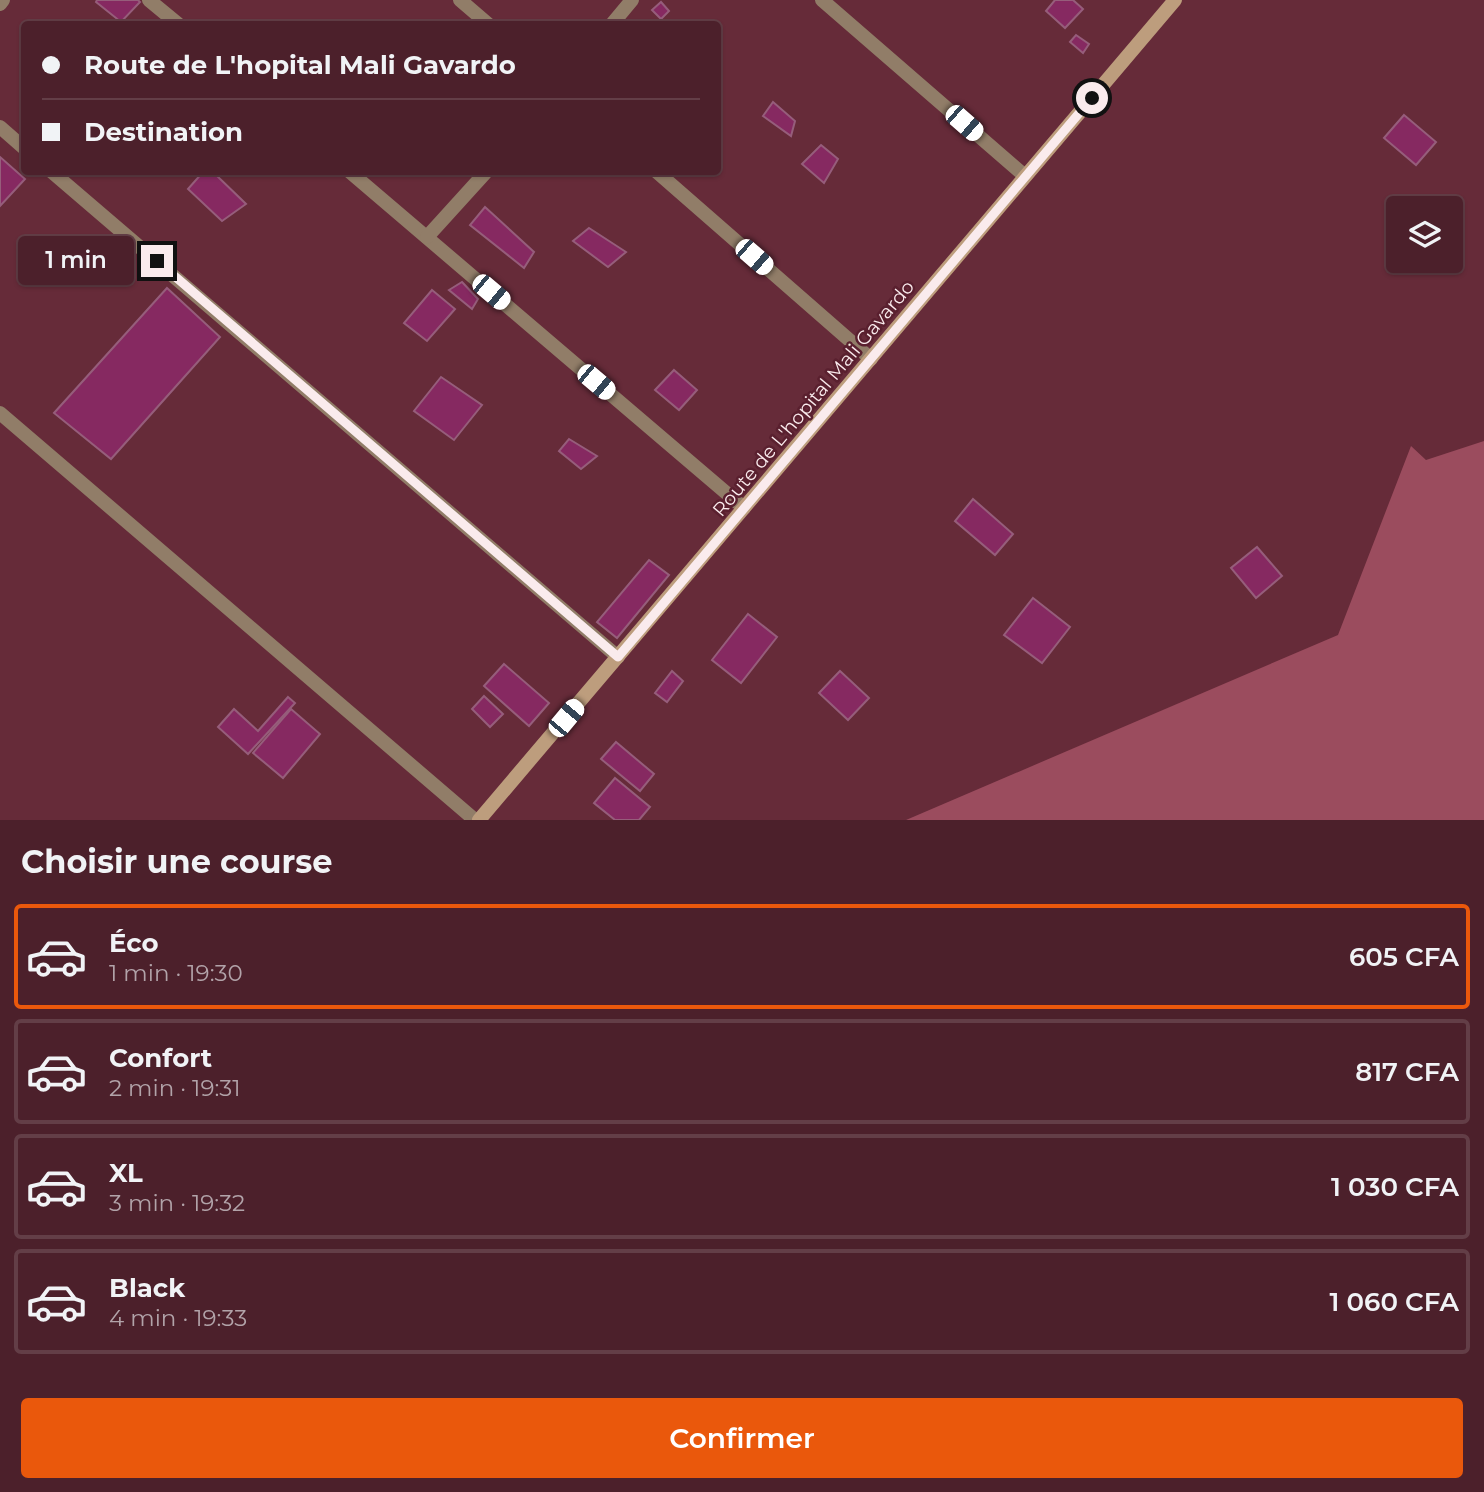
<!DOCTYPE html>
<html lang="fr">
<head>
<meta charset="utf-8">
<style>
  :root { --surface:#4c202b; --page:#532833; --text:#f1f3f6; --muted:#b2a3a9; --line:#633e47; --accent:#ea580c }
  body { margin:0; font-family:Montserrat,sans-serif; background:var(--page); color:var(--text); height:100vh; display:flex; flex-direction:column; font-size:26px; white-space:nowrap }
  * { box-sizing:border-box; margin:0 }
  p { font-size:23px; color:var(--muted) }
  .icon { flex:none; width:38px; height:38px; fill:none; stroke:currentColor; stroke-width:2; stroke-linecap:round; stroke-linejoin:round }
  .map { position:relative; height:820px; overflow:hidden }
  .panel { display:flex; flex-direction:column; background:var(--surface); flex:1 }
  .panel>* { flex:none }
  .hud { position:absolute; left:21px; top:21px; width:700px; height:154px; border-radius:7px; box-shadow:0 2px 5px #0004,0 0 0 2px var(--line); display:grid; align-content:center; height:154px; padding:0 21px; background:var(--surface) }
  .fabs { position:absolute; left:1386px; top:196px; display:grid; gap:14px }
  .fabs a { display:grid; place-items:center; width:77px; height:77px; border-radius:7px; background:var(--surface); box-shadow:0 2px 5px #0004,0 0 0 2px var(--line); font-size:35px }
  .end { position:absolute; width:32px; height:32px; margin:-16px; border:9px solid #faebed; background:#111; box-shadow:0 0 0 4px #111 }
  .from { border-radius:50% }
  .bubble { position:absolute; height:49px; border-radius:7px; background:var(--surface); box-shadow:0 2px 5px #0004,0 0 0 2px var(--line); font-size:23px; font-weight:600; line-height:49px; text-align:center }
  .car { position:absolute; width:21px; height:42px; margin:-21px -10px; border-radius:9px; box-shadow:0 0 5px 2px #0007; background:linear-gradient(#fff 24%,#345 0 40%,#fff 0 76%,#345 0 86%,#fff 0) }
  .hud b { display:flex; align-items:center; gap:24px; height:66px; font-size:26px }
  .hud b+b { border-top:2px solid var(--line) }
  .hud i { width:18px; height:18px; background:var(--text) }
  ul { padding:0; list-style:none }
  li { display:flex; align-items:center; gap:21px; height:105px; margin:0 14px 10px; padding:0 7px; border:4px solid var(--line); border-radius:7px }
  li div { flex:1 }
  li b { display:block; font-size:26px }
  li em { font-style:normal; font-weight:600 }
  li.selected { border-color:var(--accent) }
  li>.icon { width:63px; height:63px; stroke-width:1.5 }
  h2 { padding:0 21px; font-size:32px; line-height:84px }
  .action { display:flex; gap:14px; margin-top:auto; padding:14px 21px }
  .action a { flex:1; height:80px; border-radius:7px; background:var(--accent); color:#fff; font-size:28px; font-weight:600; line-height:80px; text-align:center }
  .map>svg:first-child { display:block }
</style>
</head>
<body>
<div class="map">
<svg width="1484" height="820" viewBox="0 0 1484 820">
  <rect width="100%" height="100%" fill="#662b39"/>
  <!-- green -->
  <polygon fill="#9b4c5e" points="1484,441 1484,820 906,820 1338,635 1411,446 1426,460"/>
  <!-- building -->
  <g fill="#862961" stroke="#965d7b" stroke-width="2">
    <polygon points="97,0 138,0 140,2 121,22 96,2"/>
    <polygon points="1055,0 1073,0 1083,9 1065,28 1046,11"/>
    <polygon points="661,2 669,11 661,19 652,10"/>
    <polygon points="1076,35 1089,44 1083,53 1070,42"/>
    <polygon points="773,102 795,121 791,136 763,116"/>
    <polygon points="1404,115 1436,142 1416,165 1384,138"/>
    <polygon points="821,145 838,159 824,183 802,164"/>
    <polygon points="0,157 25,179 0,206"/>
    <polygon points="203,172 213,172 246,204 222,221 188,189"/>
    <polygon points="485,207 534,252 524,268 470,225"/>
    <polygon points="589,228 626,252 608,267 573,241"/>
    <polygon points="462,282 478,299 472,309 449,290"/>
    <polygon points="167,288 220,337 111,459 54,413"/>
    <polygon points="432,290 455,309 427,341 404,323"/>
    <polygon points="674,370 697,390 679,410 655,390"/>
    <polygon points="441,377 482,405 454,440 414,411"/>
    <polygon points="569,439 597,456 581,469 559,451"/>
    <polygon points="973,499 1013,534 995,555 955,521"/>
    <polygon points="1257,547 1282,576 1256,598 1231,568"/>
    <polygon points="649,560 669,575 617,638 597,622"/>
    <polygon points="1033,598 1070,627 1042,663 1004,635"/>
    <polygon points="748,614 777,637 741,683 712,660"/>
    <polygon points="504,664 549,703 529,726 484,686"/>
    <polygon points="672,671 683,681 667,702 655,693"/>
    <polygon points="840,671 869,698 848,720 819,693"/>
    <polygon points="484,696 503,714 490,727 472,709"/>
    <polygon points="288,697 295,703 248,754 218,727 234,709 258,731"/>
    <polygon points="291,709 320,734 283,778 253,753"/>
    <polygon points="616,742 654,774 640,791 601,759"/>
    <polygon points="615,778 650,807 639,820 615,820 594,803"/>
  </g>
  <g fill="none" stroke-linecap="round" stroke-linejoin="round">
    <!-- street -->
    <g stroke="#917d68" stroke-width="14">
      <polyline points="149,0 178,24"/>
      <polyline points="460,0 488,24"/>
      <polyline points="822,0 1025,176"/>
      <polyline points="0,4 3,0"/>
      <polyline points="612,24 632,0"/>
      <polyline points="0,127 24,148"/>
      <polyline points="52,172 618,657"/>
      <polyline points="350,172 744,508"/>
      <polyline points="657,172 871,359"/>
      <polyline points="427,237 486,172"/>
      <polyline points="0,413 475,820"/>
    </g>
    <!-- secondary -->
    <polyline stroke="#bd9d7d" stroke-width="14" points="479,820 1175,0"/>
  </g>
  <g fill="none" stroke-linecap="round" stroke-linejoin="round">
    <!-- route -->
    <polyline stroke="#faebed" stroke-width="9" points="157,261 618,657 1092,98"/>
  </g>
  <g text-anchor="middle" stroke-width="5" stroke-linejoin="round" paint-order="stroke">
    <!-- street labels -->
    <g font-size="19" fill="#faebed" stroke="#5a202f">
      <text transform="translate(813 398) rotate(-50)" y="7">Route de L'hopital Mali Gavardo</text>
    </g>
  </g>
</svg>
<div class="fabs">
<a><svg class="icon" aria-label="layers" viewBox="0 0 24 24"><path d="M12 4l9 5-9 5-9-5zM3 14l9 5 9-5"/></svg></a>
</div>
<i class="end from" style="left:1092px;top:98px"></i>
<i class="end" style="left:157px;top:261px"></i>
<div class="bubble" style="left:18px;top:236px;width:116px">1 min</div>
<i class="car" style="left:964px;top:123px;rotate:131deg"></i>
<i class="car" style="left:754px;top:257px;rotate:131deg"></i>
<i class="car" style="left:491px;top:292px;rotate:130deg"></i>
<i class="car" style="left:596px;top:382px;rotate:130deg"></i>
<i class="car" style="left:566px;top:718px;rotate:40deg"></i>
<div class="hud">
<b><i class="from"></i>Route de L'hopital Mali Gavardo</b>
<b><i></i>Destination</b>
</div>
</div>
<section class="panel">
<h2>Choisir une course</h2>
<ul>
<li class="selected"><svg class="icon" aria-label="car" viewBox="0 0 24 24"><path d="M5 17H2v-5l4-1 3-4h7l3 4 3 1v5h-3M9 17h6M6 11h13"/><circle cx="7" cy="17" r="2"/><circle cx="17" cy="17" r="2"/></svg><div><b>Éco</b><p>1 min · 19:30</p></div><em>605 CFA</em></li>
<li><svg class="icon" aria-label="car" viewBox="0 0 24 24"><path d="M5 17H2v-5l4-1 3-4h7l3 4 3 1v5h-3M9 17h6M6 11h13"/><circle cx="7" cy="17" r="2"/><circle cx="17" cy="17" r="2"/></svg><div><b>Confort</b><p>2 min · 19:31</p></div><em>817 CFA</em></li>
<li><svg class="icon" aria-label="car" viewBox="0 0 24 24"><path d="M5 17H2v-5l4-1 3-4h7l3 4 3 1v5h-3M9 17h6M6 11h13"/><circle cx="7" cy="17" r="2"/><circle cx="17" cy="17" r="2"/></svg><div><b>XL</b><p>3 min · 19:32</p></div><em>1 030 CFA</em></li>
<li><svg class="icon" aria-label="car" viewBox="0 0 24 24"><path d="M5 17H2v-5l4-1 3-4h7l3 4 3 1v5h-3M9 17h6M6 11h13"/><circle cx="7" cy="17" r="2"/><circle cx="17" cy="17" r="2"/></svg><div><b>Black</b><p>4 min · 19:33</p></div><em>1 060 CFA</em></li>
</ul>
<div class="action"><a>Confirmer</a></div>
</section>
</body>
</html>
